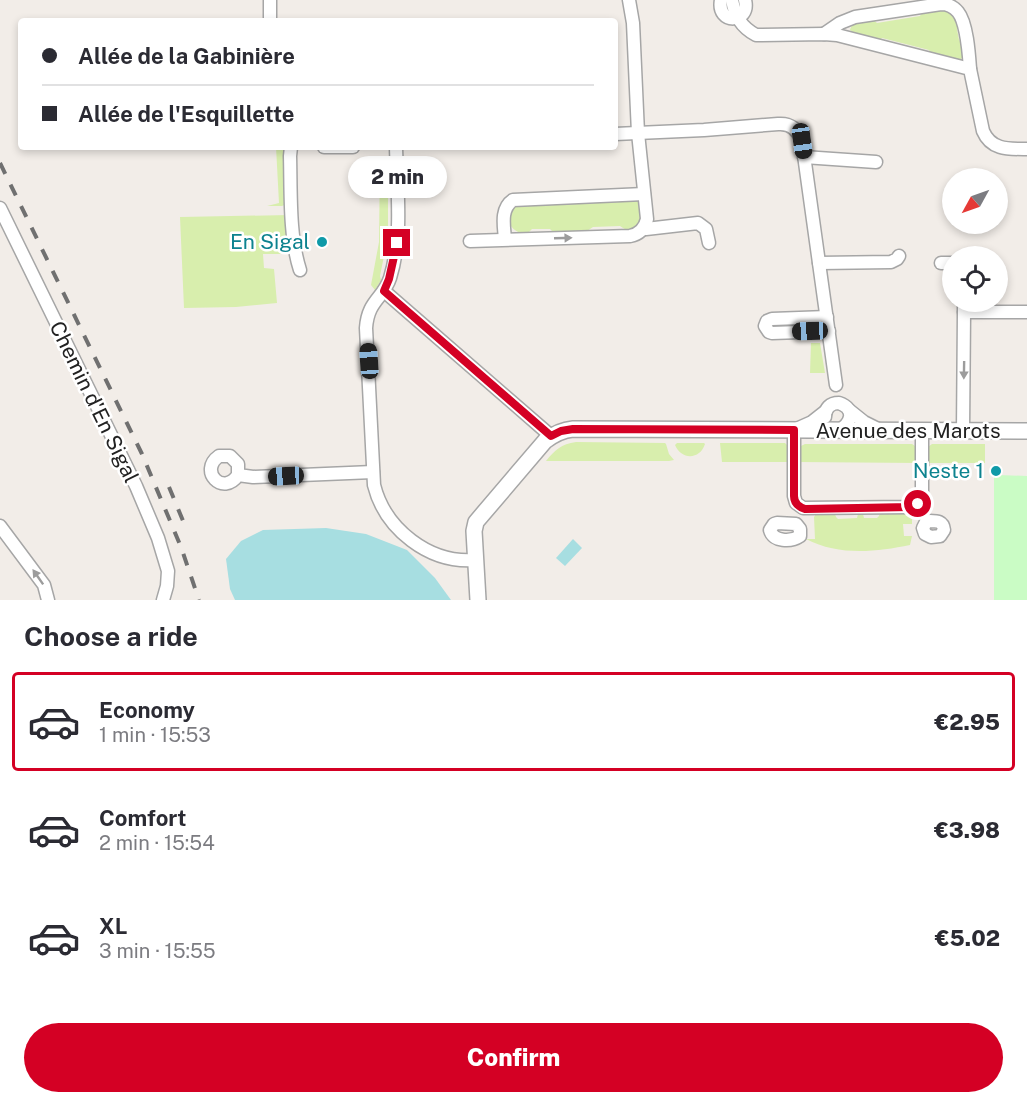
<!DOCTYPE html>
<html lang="en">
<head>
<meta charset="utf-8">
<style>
  :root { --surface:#fff; --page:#f7f7f7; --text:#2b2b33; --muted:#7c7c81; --line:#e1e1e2; --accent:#d40024 }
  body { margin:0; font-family:"Public Sans",sans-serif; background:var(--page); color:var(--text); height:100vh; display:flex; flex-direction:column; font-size:22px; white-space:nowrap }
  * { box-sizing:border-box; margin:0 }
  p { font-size:20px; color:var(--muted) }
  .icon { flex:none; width:33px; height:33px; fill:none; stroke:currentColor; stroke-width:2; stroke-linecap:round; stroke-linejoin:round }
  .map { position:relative; height:600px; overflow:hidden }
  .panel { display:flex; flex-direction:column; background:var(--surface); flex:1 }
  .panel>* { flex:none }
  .guide { position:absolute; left:18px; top:18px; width:600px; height:132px; border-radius:6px; box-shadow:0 3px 9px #0003; display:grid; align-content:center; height:132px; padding:0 24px; background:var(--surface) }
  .needle { width:39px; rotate:230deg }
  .fabs { position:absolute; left:942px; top:168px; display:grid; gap:12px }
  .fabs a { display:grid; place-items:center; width:66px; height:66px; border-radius:50%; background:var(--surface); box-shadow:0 3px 9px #0003; font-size:30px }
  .end { position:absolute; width:27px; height:27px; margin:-14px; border:8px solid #d40024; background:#fff; box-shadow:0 0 0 3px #fff }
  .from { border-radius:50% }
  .bubble { position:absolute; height:42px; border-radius:21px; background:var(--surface); box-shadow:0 3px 9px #0003; font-size:20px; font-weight:800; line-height:42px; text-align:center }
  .car { position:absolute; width:18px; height:36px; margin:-18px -9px; border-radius:8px; box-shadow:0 0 4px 2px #0007; background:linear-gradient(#222 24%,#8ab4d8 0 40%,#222 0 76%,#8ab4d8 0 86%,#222 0) }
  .guide b { display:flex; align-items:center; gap:21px; height:57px; font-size:22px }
  .guide b+b { border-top:2px solid var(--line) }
  .guide i { width:15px; height:15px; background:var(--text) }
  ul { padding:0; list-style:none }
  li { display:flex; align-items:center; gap:18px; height:99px; margin:0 12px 9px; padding:0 12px; border:3px solid transparent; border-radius:6px }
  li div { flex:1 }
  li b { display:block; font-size:22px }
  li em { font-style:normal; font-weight:800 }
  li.current { border-color:var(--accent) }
  li>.icon { width:54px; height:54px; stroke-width:1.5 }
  h2 { padding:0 24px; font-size:27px; line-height:72px }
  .cta { display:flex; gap:12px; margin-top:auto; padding:12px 24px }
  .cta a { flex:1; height:69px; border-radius:36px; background:var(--accent); color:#fff; font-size:24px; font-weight:800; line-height:69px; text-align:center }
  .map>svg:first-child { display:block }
</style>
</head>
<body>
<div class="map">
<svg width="1027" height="600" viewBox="0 0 1027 600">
  <rect width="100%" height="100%" fill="#f2ede8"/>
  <!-- grass -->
  <g fill="#d8eead">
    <path d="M 940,7 L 953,12 L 960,26 L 957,29 L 959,40 L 963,43 L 965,54 L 961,59 L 958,60 L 931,55 L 929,50 L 882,38 L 879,41 L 854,34 L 850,30 C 853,20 863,20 872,19 L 877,23 L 920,16 L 923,10 Z"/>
    <polygon points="276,147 286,147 287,204 282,206 267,206 279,203"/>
    <polygon points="380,158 384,162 388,173 388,236 380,276 381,280 375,290 371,285 379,242"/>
    <path d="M 624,197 C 642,196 642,206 643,220 C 635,228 631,234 620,226 L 593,227 L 587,231 L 554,233 L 550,229 L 532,229 L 527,234 C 509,234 502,214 515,206 C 516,205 524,203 525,202 L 529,206 L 549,205 L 553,200 L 587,199 L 592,203 L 621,202 Z"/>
    <polygon points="289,215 294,254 263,254 264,268 274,269 277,303 236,307 184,308 180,217"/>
    <polygon points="811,343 820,343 825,373 810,373"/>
    <path d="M 576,442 L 665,443 L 666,444 L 669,454 L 674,460 L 669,461 L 546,461 C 555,450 561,444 576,442 Z"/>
    <path d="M 677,443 L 704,443 L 705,444 C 700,460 681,460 675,445 Z"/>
    <polygon points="720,443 785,443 789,447 789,462 722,462"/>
    <polygon points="805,444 912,444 918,448 918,463 797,462 799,447"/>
    <polygon points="932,444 985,444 985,463 926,463 928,447"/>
    <path d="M 880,513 L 911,514 L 912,517 L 912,524 L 903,524 L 904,536 L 912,536 L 910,545 C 876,552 838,556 806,539 L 815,539 L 814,517 L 816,514 L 835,514 L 836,517 L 838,519 L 857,518 L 858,514 L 863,514 L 864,518 L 877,518 L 879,516 Z"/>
  </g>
  <!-- park -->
  <polygon fill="#cafcc5" points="994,467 998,467 998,475 1027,476 1027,600 994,600"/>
  <!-- water -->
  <g fill="#a7dee1">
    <polygon points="326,528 366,534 407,550 435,578 451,600 235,600 230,589 226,559 241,541 263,530"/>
    <polygon points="573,539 582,548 565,566 556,558"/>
  </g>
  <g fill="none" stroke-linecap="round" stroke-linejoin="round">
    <defs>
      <g id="minor">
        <path d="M 721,0 C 716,25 751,24 745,0"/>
        <path d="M 732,0 C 735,16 741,27 756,35 L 824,34 L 837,35 L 970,69 L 983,131 C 991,150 1008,149 1027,149"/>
        <polyline points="270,21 270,0"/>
        <path d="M 824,34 L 840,23 L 855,17 L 941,4 C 947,4 953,6 958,12 C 967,23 969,55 970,69"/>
        <path d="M 615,134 L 704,130 L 778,124 C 790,123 798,129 802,141 L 836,385"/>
        <path d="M 291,147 L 290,156 C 291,192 289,236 300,270"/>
        <polyline points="324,147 353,147"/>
        <path d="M 396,147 C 397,190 403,236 390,278 C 383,299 368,300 366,328 L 374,485 C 385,529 429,564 476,560"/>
        <polyline points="804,157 876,162"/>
        <polyline points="0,208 136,486 158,538 168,571 167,586 163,600"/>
        <polyline points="644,228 646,229 698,223 706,229 709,243"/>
        <path d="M 505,239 C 504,226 500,209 513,200 L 644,194"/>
        <path d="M 470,241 L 630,236 C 640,234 645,228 647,219 L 638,133 L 633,23 L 629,0"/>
        <polyline points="819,263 891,262 897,259 899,256"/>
        <polyline points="941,263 952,263"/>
        <polyline points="384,291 551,436"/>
        <polyline points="964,302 964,312 1027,312"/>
        <polyline points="827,317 772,319 767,321 765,326 769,332 772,333 829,331"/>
        <polyline points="849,410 864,422 880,430"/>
        <path d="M 826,411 L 812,422 L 794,430 L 794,496 L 796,503 L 803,508 L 911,507 C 916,506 921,503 922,497 L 922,431"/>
        <path d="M 825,417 C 825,408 830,403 839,403 C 856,409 852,423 838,431"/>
        <polyline points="963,431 964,312"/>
        <path d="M 238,475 C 223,497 198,471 219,456 L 230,456 L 238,464 L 238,475 L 253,477 L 373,472"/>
        <path d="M 930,521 C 937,521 943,521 944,530 L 940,536 L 931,537 L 925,534 L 923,528 L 926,522 Z"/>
        <path d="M 777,523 L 796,524 L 800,529 L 800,536 C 791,542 773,542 770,530 L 774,524 Z"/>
        <polyline points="0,526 44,585 48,600"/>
      </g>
      <path id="tertiary" d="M 478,600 L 474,531 L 476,522 L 545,441 C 554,434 562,430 573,429 L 1027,431"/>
    </defs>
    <!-- minor casing -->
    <use href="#minor" stroke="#a6a6a6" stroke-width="15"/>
    <!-- tertiary casing -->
    <use href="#tertiary" stroke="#a6a6a6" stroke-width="18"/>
    <!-- minor -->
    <use href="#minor" stroke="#fff" stroke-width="12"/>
    <!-- tertiary -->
    <use href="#tertiary" stroke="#fff" stroke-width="15"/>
    <!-- rail -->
    <g stroke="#707070" stroke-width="4" stroke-dasharray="12 12" stroke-linecap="butt">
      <polyline points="0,163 142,454 181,547 199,600"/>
      <polyline points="169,487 186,528"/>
    </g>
  </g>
  <!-- one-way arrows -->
  <defs><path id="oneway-solid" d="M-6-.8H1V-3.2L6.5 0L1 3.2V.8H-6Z" transform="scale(1.5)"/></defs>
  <g fill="#9c9c9c">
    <use href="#oneway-solid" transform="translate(563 238) rotate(-2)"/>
    <use href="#oneway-solid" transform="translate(964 370) rotate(91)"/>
    <use href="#oneway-solid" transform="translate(38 577) rotate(-125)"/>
  </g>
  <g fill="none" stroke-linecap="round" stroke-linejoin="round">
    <!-- route -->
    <path stroke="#d40024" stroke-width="8" d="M 397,243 L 389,279 L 384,291 L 551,436 L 561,431 L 573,429 L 794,430 L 794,496 C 794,503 799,507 805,509 L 910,507 L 918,504"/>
  </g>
  <!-- markers -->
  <g fill="#0f9aa8" stroke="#fff" stroke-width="2">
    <circle cx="322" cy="242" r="6"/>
    <circle cx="996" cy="471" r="6"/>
  </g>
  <g text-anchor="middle" stroke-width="5" stroke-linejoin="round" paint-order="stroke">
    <!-- culture labels -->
    <g font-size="21" fill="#0d838f" stroke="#fff" text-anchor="end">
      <text x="310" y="249">En Sigal</text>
      <text x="984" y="478">Neste 1</text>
    </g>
    <!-- street labels -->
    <g font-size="21" fill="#222" stroke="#fff">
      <text transform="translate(94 402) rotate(64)" y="7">Chemin d'En Sigal</text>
      <text x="908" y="438">Avenue des Marots</text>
    </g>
  </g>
</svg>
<div class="fabs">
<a><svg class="needle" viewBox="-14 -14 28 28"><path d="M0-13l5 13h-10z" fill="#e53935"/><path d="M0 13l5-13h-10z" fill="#7c7c81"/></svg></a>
<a><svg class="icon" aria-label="locate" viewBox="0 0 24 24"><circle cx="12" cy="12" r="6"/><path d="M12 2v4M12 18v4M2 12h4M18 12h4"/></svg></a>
</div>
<i class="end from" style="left:918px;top:504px"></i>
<i class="end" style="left:397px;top:243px"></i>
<div class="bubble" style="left:348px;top:156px;width:99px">2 min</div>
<i class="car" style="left:802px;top:141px;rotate:172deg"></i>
<i class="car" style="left:810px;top:331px;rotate:268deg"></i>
<i class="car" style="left:369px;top:361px;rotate:356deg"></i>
<i class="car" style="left:286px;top:476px;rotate:267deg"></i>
<div class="guide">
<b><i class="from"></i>Allée de la Gabinière</b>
<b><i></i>Allée de l'Esquillette</b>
</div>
</div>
<section class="panel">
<h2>Choose a ride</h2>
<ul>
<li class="current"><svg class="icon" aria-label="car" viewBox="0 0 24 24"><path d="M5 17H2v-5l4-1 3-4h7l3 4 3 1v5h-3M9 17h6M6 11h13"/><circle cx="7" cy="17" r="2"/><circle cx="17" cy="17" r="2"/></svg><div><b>Economy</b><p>1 min · 15:53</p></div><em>€2.95</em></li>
<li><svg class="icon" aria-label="car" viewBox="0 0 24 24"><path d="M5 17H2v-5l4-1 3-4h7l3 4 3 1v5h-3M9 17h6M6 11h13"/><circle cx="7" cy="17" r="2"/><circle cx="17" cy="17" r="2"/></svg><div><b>Comfort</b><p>2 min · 15:54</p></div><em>€3.98</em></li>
<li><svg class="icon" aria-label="car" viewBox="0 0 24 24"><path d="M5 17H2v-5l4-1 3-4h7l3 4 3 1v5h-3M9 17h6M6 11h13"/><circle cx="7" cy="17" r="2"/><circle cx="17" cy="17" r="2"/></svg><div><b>XL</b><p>3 min · 15:55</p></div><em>€5.02</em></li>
</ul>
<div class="cta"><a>Confirm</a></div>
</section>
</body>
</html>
